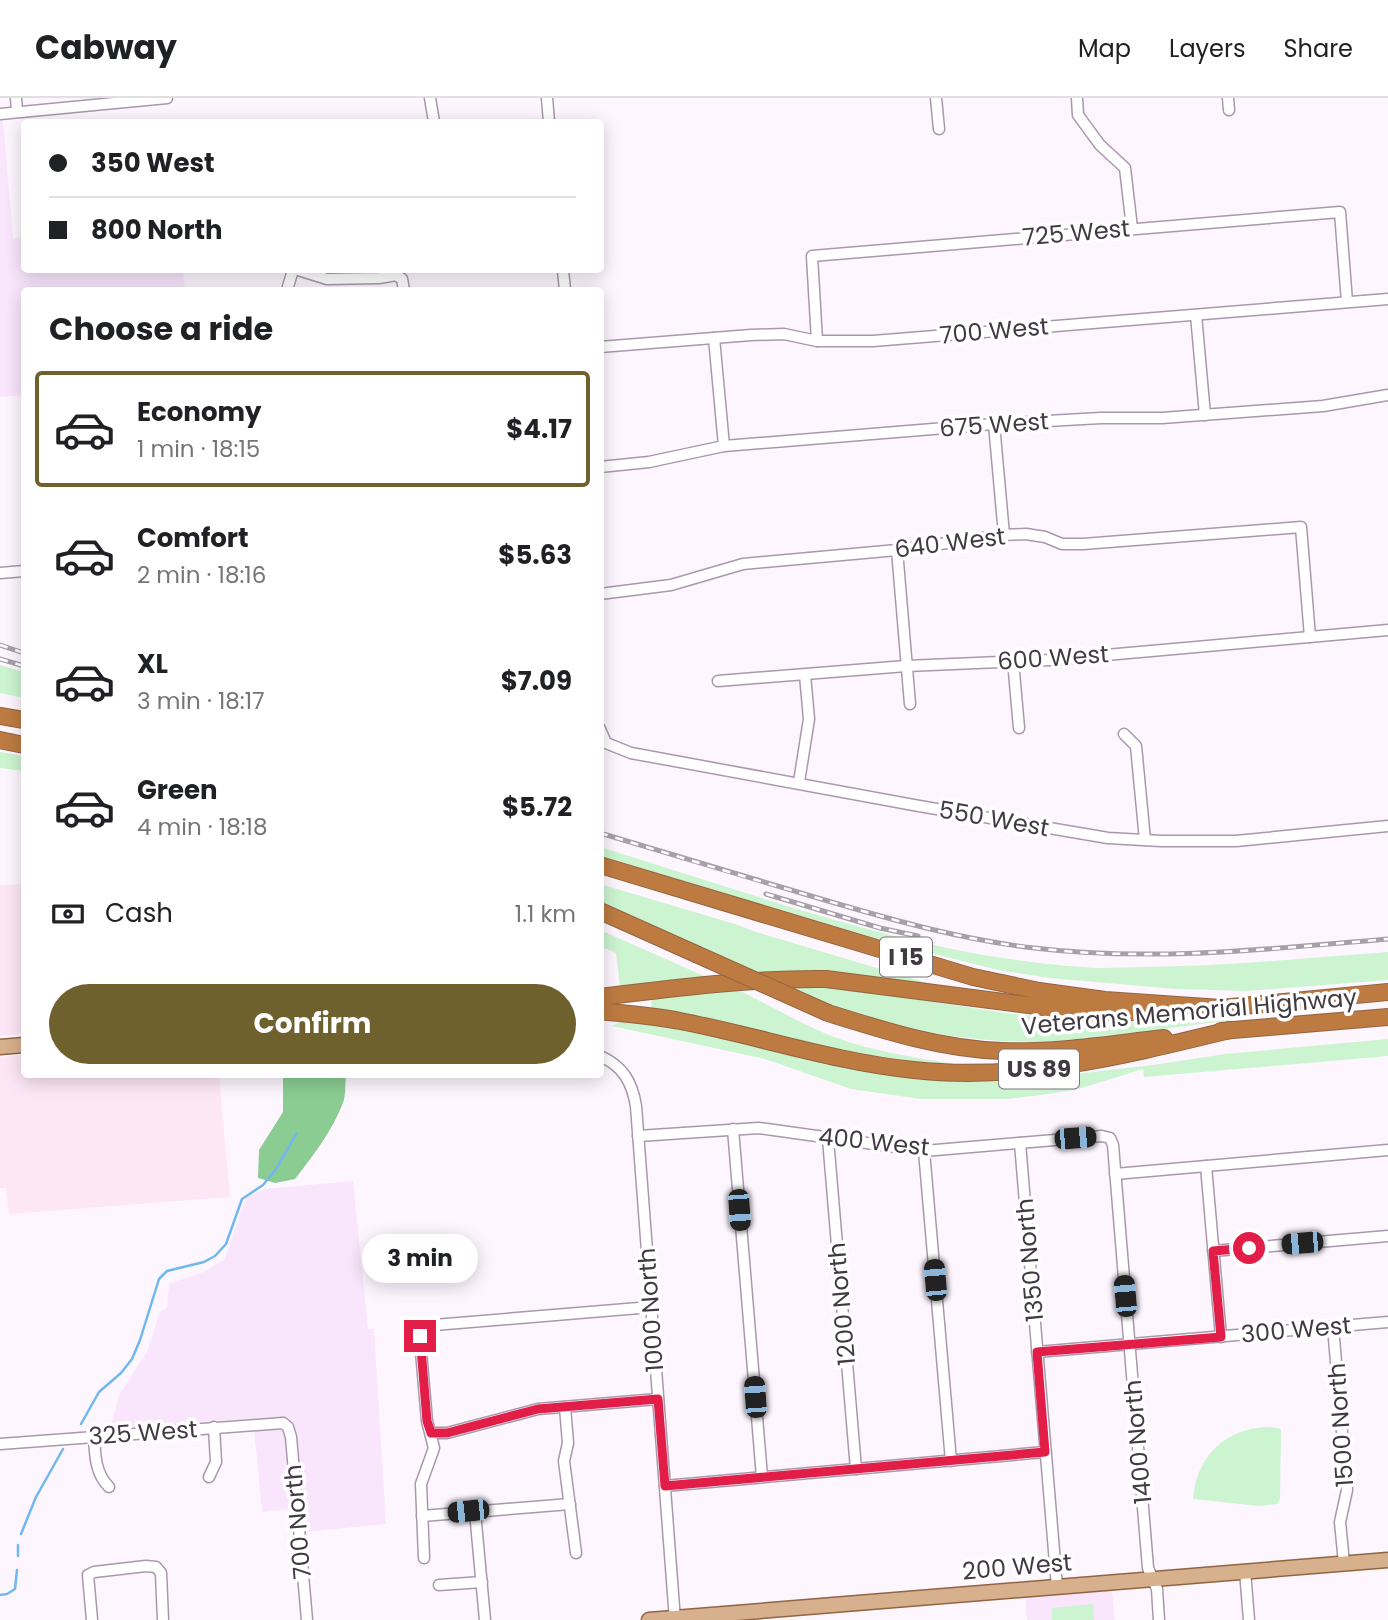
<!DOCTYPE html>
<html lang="en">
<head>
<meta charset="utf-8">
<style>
  :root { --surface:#fff; --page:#f2f2f2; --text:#202124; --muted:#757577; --line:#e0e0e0; --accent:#6e612e }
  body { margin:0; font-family:Poppins,sans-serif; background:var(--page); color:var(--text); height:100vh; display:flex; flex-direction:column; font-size:26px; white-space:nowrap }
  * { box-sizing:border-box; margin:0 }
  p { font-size:23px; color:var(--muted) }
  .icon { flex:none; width:38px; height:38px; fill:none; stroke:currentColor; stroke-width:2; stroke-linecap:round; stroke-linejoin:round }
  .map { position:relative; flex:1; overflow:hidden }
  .drawer { position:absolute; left:21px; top:189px; width:583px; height:791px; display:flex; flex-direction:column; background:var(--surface); border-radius:7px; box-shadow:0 4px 18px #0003 }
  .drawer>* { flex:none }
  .banner { position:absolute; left:21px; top:21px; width:583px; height:154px; border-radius:7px; box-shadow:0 4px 18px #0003; display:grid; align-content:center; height:154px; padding:0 28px; background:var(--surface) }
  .end { position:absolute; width:32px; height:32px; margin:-16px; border:9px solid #e11d48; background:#fff; box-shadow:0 0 0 4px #fff }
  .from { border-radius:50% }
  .bubble { position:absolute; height:49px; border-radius:24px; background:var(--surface); box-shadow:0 4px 18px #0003; font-size:23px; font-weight:700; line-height:49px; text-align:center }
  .car { position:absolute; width:21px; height:42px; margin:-21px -10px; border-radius:9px; box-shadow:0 0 5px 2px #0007; background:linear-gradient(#222 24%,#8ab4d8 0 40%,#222 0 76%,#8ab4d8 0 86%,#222 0) }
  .banner b { display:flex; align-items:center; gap:24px; height:66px; font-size:26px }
  .banner b+b { border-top:2px solid var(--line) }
  .banner i { width:18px; height:18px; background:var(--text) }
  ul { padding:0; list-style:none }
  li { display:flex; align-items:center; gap:21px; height:116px; margin:0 14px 10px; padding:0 14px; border:4px solid transparent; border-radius:7px }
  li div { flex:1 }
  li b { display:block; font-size:26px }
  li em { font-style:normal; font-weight:700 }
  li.selected { border-color:var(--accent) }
  li>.icon { width:63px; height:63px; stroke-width:1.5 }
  h2 { padding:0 28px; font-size:32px; line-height:84px }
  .pay { display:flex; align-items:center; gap:18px; height:77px; padding:0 28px; font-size:26px }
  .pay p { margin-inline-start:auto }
  .cta { display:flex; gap:14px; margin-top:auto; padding:14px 28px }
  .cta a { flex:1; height:80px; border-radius:42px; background:var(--accent); color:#fff; font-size:28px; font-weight:700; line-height:80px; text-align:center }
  header { display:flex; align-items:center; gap:42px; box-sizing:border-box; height:98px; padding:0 35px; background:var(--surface); border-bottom:2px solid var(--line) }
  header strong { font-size:33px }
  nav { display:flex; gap:38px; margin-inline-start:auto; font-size:24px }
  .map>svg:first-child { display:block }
</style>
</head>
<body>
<header>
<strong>Cabway</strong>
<nav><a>Map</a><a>Layers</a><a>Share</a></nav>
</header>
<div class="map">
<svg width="1388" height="1522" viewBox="0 0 1388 1522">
  <rect width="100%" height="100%" fill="#fdf6ff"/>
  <!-- commercial -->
  <g fill="#fde7f6">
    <polygon points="21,786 24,825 24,936 0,938 0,787"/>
    <polygon points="24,957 24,976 219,977 230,1099 9,1116 6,1090 0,1090 0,959"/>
  </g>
  <!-- built -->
  <g fill="#f9e6fd">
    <polygon points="0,23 3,23 13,140 24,139 24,172 183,172 185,192 24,192 24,297 0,299"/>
    <polygon points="353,1083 368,1231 374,1231 386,1426 304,1434 302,1410 262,1414 253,1320 110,1331 119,1297 147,1254 160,1214 167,1209 169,1186 203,1174 224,1162 246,1100 264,1091"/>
    <polygon points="1112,1491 1115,1522 1027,1522 1025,1498"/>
  </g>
  <!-- green -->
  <g fill="#ccf4d0">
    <polygon points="0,567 24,574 24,600 0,595"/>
    <polygon points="0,654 24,658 24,673 0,670"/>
    <path d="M 600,749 C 758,797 916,858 1082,869 C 1103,871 1124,869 1145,869 C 1226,868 1307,860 1388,854 L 1388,882 L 1247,893 L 1176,891 L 1049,880 L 998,872 L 895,846 L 600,758 Z"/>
    <polygon points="600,786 738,827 753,833 941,889 761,877 600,803"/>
    <polygon points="600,832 711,881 620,888 616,855 600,848"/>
    <path d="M 815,886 L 1012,916 L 1084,922 L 1194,924 L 1234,922 C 1183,928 1132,936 1080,941 C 978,952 876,929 783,887 Z"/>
    <path d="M 734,890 C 764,904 792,921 822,934 C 866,953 914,959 960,967 C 855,962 755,930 652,912 L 651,898 Z"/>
    <polygon points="622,923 656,925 952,980 953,984 1058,978 1160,966 1225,956 1388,941 1388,958 1144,979 1143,971 1075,992 1040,997 1008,1001 921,1001 851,991 765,961 612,928"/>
    <path d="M 1272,1329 L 1281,1331 L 1280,1401 L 1277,1406 L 1259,1408 L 1193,1401 C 1196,1357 1228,1328 1272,1329 Z"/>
    <polygon points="1093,1506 1094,1522 1052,1522 1052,1510"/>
  </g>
  <!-- forest -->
  <path fill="#8acc92" d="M 283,977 L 346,977 C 345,986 346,997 343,1005 C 332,1033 313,1058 295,1081 L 275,1085 L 258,1080 L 259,1052 L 283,1014 Z"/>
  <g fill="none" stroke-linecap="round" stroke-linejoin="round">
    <!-- stream -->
    <g stroke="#70b8ee" stroke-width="2.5">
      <polyline points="81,1326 99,1294 121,1275 132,1261 140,1242 159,1181 167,1173 204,1164 215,1158 226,1146 242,1101 263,1087 276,1071 297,1035"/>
      <polyline points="21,1436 36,1399 63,1351"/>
      <polyline points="18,1458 18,1447"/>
      <polyline points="0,1497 7,1496 15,1491 17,1472"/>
    </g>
    <defs>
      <g id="minor">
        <polyline points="16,0 17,14"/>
        <polyline points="430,0 434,24"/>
        <polyline points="547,0 549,24"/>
        <polyline points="936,0 939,31"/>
        <polyline points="1077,0 1078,17 1100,47 1125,70 1132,130"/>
        <polyline points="1228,0 1229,12"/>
        <polyline points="0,16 167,0"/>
        <polyline points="298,172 327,181 379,180 396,177 402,181 404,192"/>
        <polyline points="563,172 565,192"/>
        <polyline points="287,192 293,172"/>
        <polyline points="1196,217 1205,317"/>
        <polyline points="714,240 724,348"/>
        <polyline points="817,243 812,158 1340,114 1347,204"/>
        <polyline points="600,249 751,237 784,236 817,243 873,243 1388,201"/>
        <polyline points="994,326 1004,437"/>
        <polyline points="600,369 649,364 724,348 994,326 1101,320 1162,320 1323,308 1388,297"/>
        <polyline points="897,452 910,606"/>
        <polyline points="0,475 24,473"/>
        <polyline points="600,496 671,487 743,466 897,452 1004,437 1026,436 1045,439 1062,446 1083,446 1301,429 1310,539"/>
        <polyline points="1013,563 1019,630"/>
        <polyline points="718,583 906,568 1050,562 1388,532"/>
        <polyline points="600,631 606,645 631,655 919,708 1108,740 1161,743 1236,743 1388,728"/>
        <polyline points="1124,636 1136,648 1145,742"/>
        <polyline points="799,684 809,621 805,577"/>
        <path d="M 600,958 C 623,968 632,984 636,1008 L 675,1522"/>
        <polyline points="733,1031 762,1379"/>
        <polyline points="638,1038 759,1030 924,1053 1102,1038 1110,1040 1113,1047 1148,1470 1157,1491 1159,1522"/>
        <polyline points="828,1041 856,1371"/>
        <polyline points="1020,1045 1057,1489"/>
        <polyline points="924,1053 951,1363"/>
        <polyline points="1206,1068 1221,1239"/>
        <polyline points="1115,1076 1388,1052"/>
        <polyline points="1213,1153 1388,1138"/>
        <polyline points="1333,1229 1347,1392 1340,1424 1344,1465"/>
        <polyline points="1037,1254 1388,1224"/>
        <polyline points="565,1309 568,1345 564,1363 576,1455"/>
        <polyline points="431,1335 447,1335 538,1311 658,1301"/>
        <path d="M 94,1338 C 95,1357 95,1375 109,1389"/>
        <polyline points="0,1346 283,1325 288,1329 291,1339 307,1522"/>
        <polyline points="209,1379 216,1364 214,1329"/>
        <polyline points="665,1388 1045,1354"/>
        <polyline points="475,1414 485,1522"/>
        <polyline points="422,1418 570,1406"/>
        <polyline points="424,1460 421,1386 434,1350 427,1323 420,1242 423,1231 434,1227 651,1209"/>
        <polyline points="1245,1473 1249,1522"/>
        <polyline points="439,1487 482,1484"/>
        <polyline points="92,1522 88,1477 94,1474 146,1468 156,1469 161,1475 163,1522"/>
      </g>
      <g id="major">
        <polyline points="0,949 24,947"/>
        <polyline points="649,1522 1388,1462"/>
      </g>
      <g id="highway">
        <polyline points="0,618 24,622"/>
        <polyline points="0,642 24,647"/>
        <polyline points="600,767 973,879 1039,893 1105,902 1221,910 1388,894"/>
        <polyline points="600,813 696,856"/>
        <path d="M 600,899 C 675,890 750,880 826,881 L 1082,914 L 1152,914"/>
        <path d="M 600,913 C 627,916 654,918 680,923 C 758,938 835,964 914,972 C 1021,984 1127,957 1230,932"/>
        <path d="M 828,915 C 885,933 942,951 1002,953 C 1056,955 1110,946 1164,940"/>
        <polyline points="1221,933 1388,919"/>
      </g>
    </defs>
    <!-- minor casing -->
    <use href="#minor" stroke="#a998ad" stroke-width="13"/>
    <!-- major casing -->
    <use href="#major" stroke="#926442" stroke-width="17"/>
    <!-- highway casing -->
    <use href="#highway" stroke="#926442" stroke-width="18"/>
    <!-- minor -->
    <use href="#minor" stroke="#fff" stroke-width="10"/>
    <!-- major -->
    <use href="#major" stroke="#d7b08d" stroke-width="14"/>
    <!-- highway -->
    <use href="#highway" stroke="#bd7b41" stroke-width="16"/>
    <defs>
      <g id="rail">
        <polyline points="0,547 24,555"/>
        <polyline points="0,561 24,568"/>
        <path d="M 600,735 C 676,758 752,781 828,803 C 896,823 964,842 1034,850 C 1151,864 1271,851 1388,841"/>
        <polyline points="766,796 880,830 918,838"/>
      </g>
    </defs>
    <!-- rail casing -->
    <use href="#rail" stroke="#a7a0a9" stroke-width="5"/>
    <!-- rail -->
    <use href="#rail" stroke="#fff" stroke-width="2.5" stroke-dasharray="8" stroke-linecap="butt"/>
    <defs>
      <polyline id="highway-bridge" points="696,856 828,915"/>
    </defs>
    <!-- highway-bridge casing -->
    <use href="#highway-bridge" stroke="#926442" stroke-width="18" stroke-linecap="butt"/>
    <!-- highway-bridge -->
    <use href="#highway-bridge" stroke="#bd7b41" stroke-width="16"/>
  </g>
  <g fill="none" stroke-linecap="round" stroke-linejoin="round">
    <!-- route -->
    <polyline stroke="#e11d48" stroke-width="9" points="420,1238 427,1323 431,1335 447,1335 538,1311 658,1301 665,1388 1045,1354 1037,1254 1221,1239 1213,1153 1249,1150"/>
  </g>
  <g text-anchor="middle" stroke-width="7" stroke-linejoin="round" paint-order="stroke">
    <!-- shield labels -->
    <g fill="#fff" stroke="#7a757b" stroke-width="2">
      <rect x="880" y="839.5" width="52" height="39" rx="5"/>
      <rect x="999" y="951.5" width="80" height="39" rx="5"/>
    </g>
    <g font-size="23" font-weight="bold" fill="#413a43">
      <text x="906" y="867">I 15</text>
      <text x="1039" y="979">US 89</text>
    </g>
    <!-- street labels -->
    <g font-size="24" fill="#413a43" stroke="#fff">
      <text transform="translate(1076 135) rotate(-5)" y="8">725 West</text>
      <text transform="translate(994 233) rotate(-5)" y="8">700 West</text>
      <text transform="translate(994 327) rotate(-4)" y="8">675 West</text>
      <text transform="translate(950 445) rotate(-7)" y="8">640 West</text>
      <text transform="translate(1053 560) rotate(-4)" y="8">600 West</text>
      <text transform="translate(994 721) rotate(10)" y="8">550 West</text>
      <text transform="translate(1189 914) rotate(-5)" y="8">Veterans Memorial Highway</text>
      <text transform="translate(874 1044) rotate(6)" y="8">400 West</text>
      <text transform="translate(1030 1162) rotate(-95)" y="8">1350 North</text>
      <text transform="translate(842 1206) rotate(-95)" y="8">1200 North</text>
      <text transform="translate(651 1212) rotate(-94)" y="8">1000 North</text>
      <text transform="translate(1296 1232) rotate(-5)" y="8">300 West</text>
      <text transform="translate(1341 1327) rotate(-94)" y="8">1500 North</text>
      <text transform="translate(143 1335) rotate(-4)" y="8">325 West</text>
      <text transform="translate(1138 1344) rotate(-95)" y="8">1400 North</text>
      <text transform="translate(298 1424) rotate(-95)" y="8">700 North</text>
      <text transform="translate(1017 1469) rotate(-5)" y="8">200 West</text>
    </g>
  </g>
</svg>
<i class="end from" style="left:1249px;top:1150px"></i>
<i class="end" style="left:420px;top:1238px"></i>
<div class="bubble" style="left:362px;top:1136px;width:116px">3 min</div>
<i class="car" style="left:1075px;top:1040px;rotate:85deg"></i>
<i class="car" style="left:739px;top:1112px;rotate:176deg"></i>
<i class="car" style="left:1302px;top:1145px;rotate:265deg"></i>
<i class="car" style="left:935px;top:1182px;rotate:355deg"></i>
<i class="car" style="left:1125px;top:1198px;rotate:355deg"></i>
<i class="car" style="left:755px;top:1299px;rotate:356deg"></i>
<i class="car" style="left:468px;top:1413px;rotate:264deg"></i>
<div class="banner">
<b><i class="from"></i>350 West</b>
<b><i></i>800 North</b>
</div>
<section class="drawer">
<h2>Choose a ride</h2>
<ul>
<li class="selected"><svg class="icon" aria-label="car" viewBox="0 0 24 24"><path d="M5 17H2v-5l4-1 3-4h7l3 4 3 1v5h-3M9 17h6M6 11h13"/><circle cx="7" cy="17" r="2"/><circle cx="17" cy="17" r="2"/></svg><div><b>Economy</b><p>1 min · 18:15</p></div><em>$4.17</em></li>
<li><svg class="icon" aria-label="car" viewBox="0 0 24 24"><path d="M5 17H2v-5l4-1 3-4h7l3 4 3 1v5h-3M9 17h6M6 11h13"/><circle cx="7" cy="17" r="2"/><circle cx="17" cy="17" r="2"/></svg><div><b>Comfort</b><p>2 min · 18:16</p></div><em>$5.63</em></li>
<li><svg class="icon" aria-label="car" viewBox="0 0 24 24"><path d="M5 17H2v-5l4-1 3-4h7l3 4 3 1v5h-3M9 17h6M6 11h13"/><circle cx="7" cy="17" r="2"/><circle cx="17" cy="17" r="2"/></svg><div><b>XL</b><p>3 min · 18:17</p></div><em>$7.09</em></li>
<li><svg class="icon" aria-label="car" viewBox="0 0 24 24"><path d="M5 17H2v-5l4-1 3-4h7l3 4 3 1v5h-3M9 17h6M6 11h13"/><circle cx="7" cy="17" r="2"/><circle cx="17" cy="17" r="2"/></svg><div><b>Green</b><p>4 min · 18:18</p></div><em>$5.72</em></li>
</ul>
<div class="pay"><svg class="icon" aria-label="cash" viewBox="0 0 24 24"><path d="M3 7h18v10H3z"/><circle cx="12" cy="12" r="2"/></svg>Cash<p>1.1 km</p></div>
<div class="cta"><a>Confirm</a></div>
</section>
</div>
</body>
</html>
